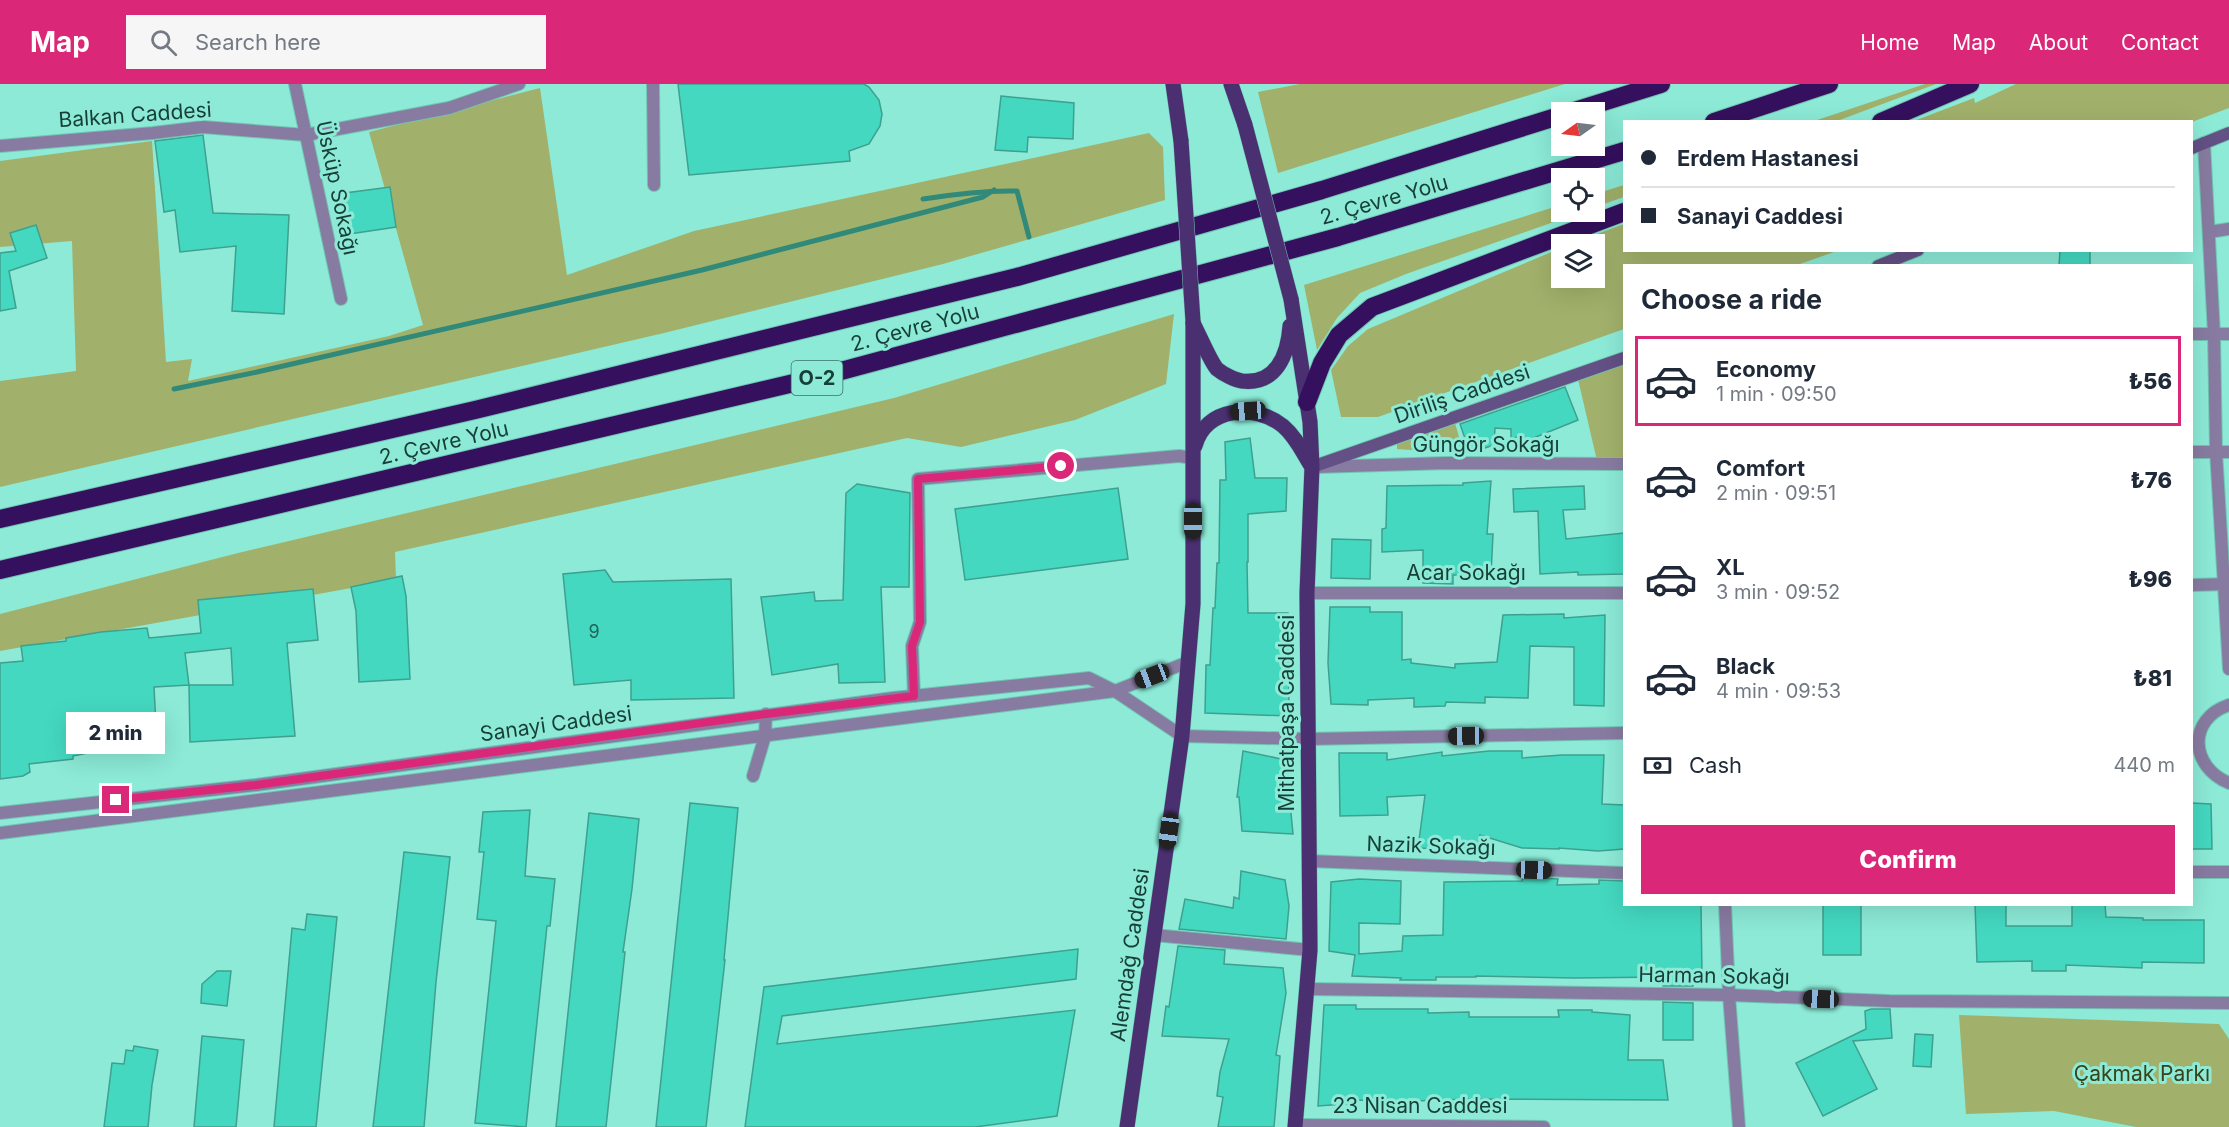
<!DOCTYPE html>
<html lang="en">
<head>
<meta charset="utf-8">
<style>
  :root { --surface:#fff; --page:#f6f6f7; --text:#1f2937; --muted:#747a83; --line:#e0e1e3; --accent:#db2777 }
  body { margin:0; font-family:Inter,sans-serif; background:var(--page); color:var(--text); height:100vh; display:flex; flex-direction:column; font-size:22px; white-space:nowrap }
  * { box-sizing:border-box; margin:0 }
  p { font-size:20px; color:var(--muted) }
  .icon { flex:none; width:33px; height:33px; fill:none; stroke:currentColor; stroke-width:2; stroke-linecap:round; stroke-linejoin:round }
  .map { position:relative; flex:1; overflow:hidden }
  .side { position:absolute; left:1623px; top:180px; width:570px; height:642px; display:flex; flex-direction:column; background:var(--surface); border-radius:0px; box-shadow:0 6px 24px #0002 }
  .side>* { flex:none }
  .hud { position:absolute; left:1623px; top:36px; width:570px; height:132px; border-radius:0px; box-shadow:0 6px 24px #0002; display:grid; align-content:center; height:132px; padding:0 18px; background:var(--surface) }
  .needle { width:39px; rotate:256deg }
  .tools { position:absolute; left:1551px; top:18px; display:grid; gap:12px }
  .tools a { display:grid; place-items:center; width:54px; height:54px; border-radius:0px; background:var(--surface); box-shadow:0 6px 24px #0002; font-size:30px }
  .end { position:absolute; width:27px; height:27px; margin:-14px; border:8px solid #db2777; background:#fff; box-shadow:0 0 0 3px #fff }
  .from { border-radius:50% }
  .bubble { position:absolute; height:42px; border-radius:0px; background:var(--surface); box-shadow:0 6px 24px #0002; font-size:20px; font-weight:800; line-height:42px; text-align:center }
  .car { position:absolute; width:18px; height:36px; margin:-18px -9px; border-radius:8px; box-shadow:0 0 4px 2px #0007; background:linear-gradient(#222 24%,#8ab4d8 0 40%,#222 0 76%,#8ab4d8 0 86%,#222 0) }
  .hud b { display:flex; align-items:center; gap:21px; height:57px; font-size:22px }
  .hud b+b { border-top:2px solid var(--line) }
  .hud i { width:15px; height:15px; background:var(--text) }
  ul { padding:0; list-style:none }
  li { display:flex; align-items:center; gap:18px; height:90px; margin:0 12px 9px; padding:0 6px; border:3px solid transparent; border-radius:0px }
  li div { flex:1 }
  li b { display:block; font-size:22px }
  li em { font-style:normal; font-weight:800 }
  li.selected { border-color:var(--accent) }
  li>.icon { width:54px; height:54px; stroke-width:1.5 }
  h2 { padding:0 18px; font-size:27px; line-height:72px }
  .pay { display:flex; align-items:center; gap:15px; height:66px; padding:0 18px; font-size:22px }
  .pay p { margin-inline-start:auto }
  .button { display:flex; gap:12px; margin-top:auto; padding:12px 18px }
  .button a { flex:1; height:69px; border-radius:0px; background:var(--accent); color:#fff; font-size:24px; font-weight:800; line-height:69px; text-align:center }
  header { display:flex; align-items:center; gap:36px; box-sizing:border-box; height:84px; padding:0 30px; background:var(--accent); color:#fff }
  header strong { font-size:28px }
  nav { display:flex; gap:33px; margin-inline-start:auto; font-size:21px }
  .search { width:420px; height:54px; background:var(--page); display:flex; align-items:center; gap:15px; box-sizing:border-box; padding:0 21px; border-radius:0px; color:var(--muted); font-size:22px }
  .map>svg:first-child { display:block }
</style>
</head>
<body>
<header>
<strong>Map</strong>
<div class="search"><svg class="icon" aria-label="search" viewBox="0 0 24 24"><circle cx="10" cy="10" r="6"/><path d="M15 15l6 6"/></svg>Search here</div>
<nav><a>Home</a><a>Map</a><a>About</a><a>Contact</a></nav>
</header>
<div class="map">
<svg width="2229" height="1043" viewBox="0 0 2229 1043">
  <rect width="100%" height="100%" fill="#8cead7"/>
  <!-- green -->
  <g fill="#a1b16b">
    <polygon points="1300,0 1565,0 1278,89 1258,8"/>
    <polygon points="1925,0 1936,0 1837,37 1814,37"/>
    <polygon points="2016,0 2229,0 2229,24 2192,38 1914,37 1974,14 1975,19"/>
    <polygon points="540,4 567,191 694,147 1149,49 1163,63 1165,116 943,180 664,249 0,403 0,297 76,287 72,157 0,163 0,77 152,57 166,278 192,275 188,297 389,252 423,241 369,48"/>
    <polygon points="1624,101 1624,113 1595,123 1595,110"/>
    <polygon points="1561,121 1562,128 1582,128 1406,190 1360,209 1337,234 1317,266 1304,201"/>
    <polygon points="1624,140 1624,166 1837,167 1797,181 1624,182 1624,245 1378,333 1341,333 1331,286 1348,262 1368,245 1561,164 1562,194 1594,194 1594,160 1570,160"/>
    <polygon points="1174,230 1166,300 1075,336 961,363 907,354 395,468 396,496 0,567 0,530 238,469 894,314"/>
    <polygon points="1624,277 1624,381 1598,381 1577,291"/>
    <polygon points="1455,339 1464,370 1397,365 1397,355"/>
    <polygon points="1959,931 2219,940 2229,955 2229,1043 2136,1043 2054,1027 1966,1030"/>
  </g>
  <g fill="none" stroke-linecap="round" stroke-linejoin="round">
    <!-- stream -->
    <g stroke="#31897a" stroke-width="5">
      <path d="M 923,115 C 955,110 985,106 1017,107 L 1029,153"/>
      <polyline points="174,305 257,288 702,186 983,113 994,106"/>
    </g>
  </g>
  <!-- building -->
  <g fill="#44d8c0" stroke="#3ea08f" stroke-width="1.5" fill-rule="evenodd">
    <polygon points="678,0 864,0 869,3 879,16 882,30 880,42 869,60 849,67 850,77 689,91"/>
    <polygon points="1001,12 1074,19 1073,55 1028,53 1027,68 995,66"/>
    <polygon points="203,51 213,129 289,131 284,230 232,227 236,162 180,168 175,126 164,128 155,57"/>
    <polygon points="390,103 396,143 350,150 345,109"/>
    <polygon points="36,141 47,174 9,187 16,224 0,227 0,169 16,167 10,149"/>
    <polygon points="2060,166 2090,166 2090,182 2059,182"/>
    <polygon points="1565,303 1578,336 1526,357 1523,351 1511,355 1511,345 1495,344 1494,361 1470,369 1460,340"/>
    <polygon points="1250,354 1255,394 1287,394 1286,427 1248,430 1248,478 1247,478 1248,529 1288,529 1289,632 1205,629 1206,581 1210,581 1213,524 1215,524 1217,479 1219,479 1220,396 1226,396 1225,358"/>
    <polygon points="1491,397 1487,450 1493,450 1491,491 1453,491 1453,500 1423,499 1423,466 1382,468 1382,445 1386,444 1387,402 1463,401 1463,399"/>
    <polygon points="857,400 910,409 909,503 881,503 885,598 839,599 838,580 772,591 761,513 814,508 815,517 843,516 846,409"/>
    <polygon points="1584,402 1585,425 1563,426 1566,455 1624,449 1624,490 1578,491 1578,488 1540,490 1538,427 1514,428 1513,405"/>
    <polygon points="1118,404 1128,475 965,496 955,425"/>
    <polygon points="1332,455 1371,456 1370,495 1331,494"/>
    <polygon points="605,486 613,498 731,495 734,614 631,616 631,596 574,601 563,490"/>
    <polygon points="402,492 406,512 410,595 359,598 356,527 351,503"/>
    <path d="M 313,505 L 318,556 L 287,559 L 295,652 L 190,658 L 189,601 L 154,603 L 157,660 L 112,664 L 73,672 L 73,675 L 29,680 L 30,688 L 23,692 L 0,695 L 0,579 L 23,577 L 21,562 L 66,557 L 66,554 L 101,548 L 147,544 L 149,554 L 201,549 L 198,516 ZM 231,564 L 233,601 L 189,601 L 185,569 Z"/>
    <polygon points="1330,523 1370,523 1370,528 1402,528 1402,576 1411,575 1411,579 1455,584 1455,580 1497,578 1503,531 1564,530 1564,534 1605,531 1604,622 1574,621 1574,563 1530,562 1528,614 1485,613 1485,619 1446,618 1445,622 1414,623 1414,614 1368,616 1368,621 1331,620 1328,579"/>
    <polygon points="1243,667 1291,677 1294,719 1290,719 1293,750 1242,747 1239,713 1237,713"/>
    <polygon points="1489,667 1522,667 1522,674 1562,671 1604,671 1602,720 1624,721 1624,765 1598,767 1559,764 1559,765 1522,764 1480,751 1480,766 1418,764 1425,711 1387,713 1388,731 1340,732 1339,669 1387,669 1387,676 1442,668 1442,672"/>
    <polygon points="690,719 738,724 724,876 725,876 706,1043 656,1043"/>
    <polygon points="2192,719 2211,720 2212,765 2192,765"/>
    <polygon points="530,726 525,792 555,795 550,842 547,842 526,1043 475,1039 496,837 477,835 484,768 479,768 483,728"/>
    <polygon points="589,729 639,735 632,805 623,868 625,868 606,1043 556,1043"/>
    <polygon points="404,768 450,773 436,898 424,1043 373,1043"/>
    <polygon points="1241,787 1285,796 1289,822 1286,855 1179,845 1185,815 1233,824 1234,813 1239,815"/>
    <polygon points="1523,793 1558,795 1557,801 1599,800 1599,796 1624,797 1624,820 1701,820 1702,892 1693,893 1693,902 1663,902 1663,893 1574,894 1476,892 1476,893 1436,893 1436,896 1400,896 1401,894 1352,892 1355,871 1329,867 1331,798 1359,795 1401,797 1400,840 1359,839 1359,870 1402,867 1403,852 1443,851 1444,798 1522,797"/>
    <rect x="1823" y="820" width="38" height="51"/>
    <polygon points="1975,820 2006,820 2006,842 2072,842 2072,820 2105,820 2106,833 2143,834 2143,836 2204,836 2204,879 2142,878 2142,884 2066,881 2066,887 2032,887 2032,877 1977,878"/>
    <polygon points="307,830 337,833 316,1043 274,1043 292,844 305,846"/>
    <polygon points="1178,862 1225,866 1224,880 1283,884 1286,909 1276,971 1280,972 1274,1043 1218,1043 1223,1013 1217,1012 1220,988 1229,955 1162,952 1166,922 1169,923"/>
    <polygon points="1078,865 1076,895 782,932 777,960 1075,926 1057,1032 975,1043 745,1043 764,903"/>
    <polygon points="217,887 231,887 227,922 201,919 202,900"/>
    <polygon points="1663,918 1693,919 1693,956 1663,956"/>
    <polygon points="1324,921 1356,921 1356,925 1428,925 1428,929 1469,928 1469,933 1559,933 1558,926 1592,926 1592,928 1630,931 1628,976 1663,976 1668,1016 1470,1015 1387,1018 1358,1016 1358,1019 1318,1022"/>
    <polygon points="1871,925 1890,925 1892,954 1853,957 1877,1005 1823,1032 1796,979 1866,945 1865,927"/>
    <polygon points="1915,950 1933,951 1931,983 1913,982"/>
    <polygon points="202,952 244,956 236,1043 194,1043"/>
    <polygon points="134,962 158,966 152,1001 148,1043 104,1043 112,979 124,980 126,966 133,967"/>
  </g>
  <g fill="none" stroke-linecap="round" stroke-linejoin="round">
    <defs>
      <g id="minor">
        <polyline points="295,0 341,215"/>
        <polyline points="653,0 654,101"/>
        <polyline points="2209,148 2229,145"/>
        <polyline points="2192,250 2229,250"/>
        <polyline points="2192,368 2229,368"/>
        <polyline points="1316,383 1447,379 1624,380"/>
        <polyline points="2192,501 2229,500"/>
        <polyline points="1307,509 1624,509"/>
        <polyline points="914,612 912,562 920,538 918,395 1179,372 1193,374"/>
        <polyline points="1182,652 1308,655 1624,649"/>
        <polyline points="753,692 765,652 766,630"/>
        <polyline points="0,729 256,701 893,614 1089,594 1115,607"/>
        <polyline points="1309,777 1624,789"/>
        <polyline points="2192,788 2229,788"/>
        <polyline points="1725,820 1729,911 1739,1043"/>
        <polyline points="1154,851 1310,866"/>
        <polyline points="1306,905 1729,911 1889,917 2229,919"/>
      </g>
      <g id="tertiary">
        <polyline points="2204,59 2214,250 2216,367 2229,585"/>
        <polyline points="0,62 153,49 203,43 306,51 449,24 519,0"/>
        <polyline points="1115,607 1182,652"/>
        <path d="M 2229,621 C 2187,635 2190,683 2229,699"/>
        <polyline points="0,749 1115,607 1188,578"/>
        <polyline points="1295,1041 1544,1043"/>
      </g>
      <g id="secondary">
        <polyline points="2192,64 2229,49"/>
        <polyline points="1878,182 1918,166"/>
        <polyline points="1312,383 1624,274"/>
      </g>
      <g id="primary">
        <polyline points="1173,0 1181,57"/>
        <polyline points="1231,0 1245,41"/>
        <polyline points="1291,215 1310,338 1312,383 1307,509 1310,866 1295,1043"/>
        <path d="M 1193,239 C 1199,250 1210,277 1217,285 C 1223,290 1235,296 1242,297 C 1276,301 1288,271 1290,242"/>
        <path d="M 1195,362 C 1205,323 1255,319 1283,342 C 1295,352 1302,367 1310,380"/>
        <polyline points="1127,1043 1182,652 1193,520 1193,237"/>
      </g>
      <g id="motorway">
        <polyline points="1571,28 1661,0"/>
        <polyline points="1714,38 1829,0"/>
        <polyline points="1881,38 1970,0"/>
        <polyline points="1307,318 1322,279 1339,251 1372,223 1624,128"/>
        <polyline points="0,435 475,326 1017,193 1322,106 1562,31"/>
        <polyline points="0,486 815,294 1338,153 1624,67"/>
      </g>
    </defs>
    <!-- minor casing -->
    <use href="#minor" stroke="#72c4b4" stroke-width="14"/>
    <!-- tertiary casing -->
    <use href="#tertiary" stroke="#72c4b4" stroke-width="14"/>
    <!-- secondary casing -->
    <use href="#secondary" stroke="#72c4b4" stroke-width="14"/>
    <!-- primary casing -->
    <use href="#primary" stroke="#72c4b4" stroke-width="16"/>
    <!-- motorway casing -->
    <use href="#motorway" stroke="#72c4b4" stroke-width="20"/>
    <!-- minor -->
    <use href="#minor" stroke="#887ba1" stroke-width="12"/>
    <!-- tertiary -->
    <use href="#tertiary" stroke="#887ba1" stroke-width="12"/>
    <!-- secondary -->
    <use href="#secondary" stroke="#635085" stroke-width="12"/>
    <!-- primary -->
    <use href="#primary" stroke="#4a3071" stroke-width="15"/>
    <!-- motorway -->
    <use href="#motorway" stroke="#35105e" stroke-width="18"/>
    <defs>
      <g id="primary-bridge">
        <polyline points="1245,41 1291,215"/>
        <polyline points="1181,57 1193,237"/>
      </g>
    </defs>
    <!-- primary-bridge casing -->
    <use href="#primary-bridge" stroke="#72c4b4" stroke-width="16" stroke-linecap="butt"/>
    <!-- primary-bridge -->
    <use href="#primary-bridge" stroke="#4a3071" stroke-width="15"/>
  </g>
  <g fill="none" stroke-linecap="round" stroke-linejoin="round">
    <!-- route -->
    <polyline stroke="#db2777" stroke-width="8" points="116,716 256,701 766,630 914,612 912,562 920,538 918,395 1061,382"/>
  </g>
  <g text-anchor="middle" stroke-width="6" stroke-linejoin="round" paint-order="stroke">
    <!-- number labels -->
    <g font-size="18" fill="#22655a">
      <text x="594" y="554">9</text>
    </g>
    <!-- shield labels -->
    <rect fill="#8cead7" stroke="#3a7268" stroke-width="1.5" x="791.5" y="277" width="51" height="34" rx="4.5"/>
    <g font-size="20" font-weight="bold" fill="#173f38">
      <text x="817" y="301">O-2</text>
    </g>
    <!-- street labels -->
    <g font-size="21" fill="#173f38" stroke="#8cead7">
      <text transform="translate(135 31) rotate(-4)" y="7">Balkan Caddesi</text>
      <text transform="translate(337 104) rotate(78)" y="7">Üsküp Sokağı</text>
      <text transform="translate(1384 116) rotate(-16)" y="7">2. Çevre Yolu</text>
      <text transform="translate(915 244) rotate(-15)" y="7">2. Çevre Yolu</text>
      <text transform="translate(1462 310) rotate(-19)" y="7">Diriliş Caddesi</text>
      <text transform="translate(444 359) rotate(-13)" y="7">2. Çevre Yolu</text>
      <text x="1486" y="368">Güngör Sokağı</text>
      <text x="1466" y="496">Acar Sokağı</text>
      <text transform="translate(1287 629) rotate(-90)" y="7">Mithatpaşa Caddesi</text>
      <text transform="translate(556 640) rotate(-8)" y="7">Sanayi Caddesi</text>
      <text transform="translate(1431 762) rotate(2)" y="7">Nazik Sokağı</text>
      <text transform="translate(1130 871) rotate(-82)" y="7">Alemdağ Caddesi</text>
      <text transform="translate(1714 892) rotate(1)" y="7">Harman Sokağı</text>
      <text x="1420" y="1029">23 Nisan Caddesi</text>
    </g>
    <!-- park labels -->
    <g font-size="21" fill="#394218" stroke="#8cead7">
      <text x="2142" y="997">Çakmak Parkı</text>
    </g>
  </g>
</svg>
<div class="tools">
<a><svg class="needle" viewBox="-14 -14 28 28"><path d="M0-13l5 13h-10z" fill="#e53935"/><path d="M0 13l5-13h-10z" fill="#747a83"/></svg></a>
<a><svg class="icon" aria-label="locate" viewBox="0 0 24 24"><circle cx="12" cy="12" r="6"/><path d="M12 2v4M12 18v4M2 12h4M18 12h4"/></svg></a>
<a><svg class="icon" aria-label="layers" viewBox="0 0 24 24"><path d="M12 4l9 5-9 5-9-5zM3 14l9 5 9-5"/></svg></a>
</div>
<i class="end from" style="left:1061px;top:382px"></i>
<i class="end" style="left:116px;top:716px"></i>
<div class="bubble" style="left:66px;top:628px;width:99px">2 min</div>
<i class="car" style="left:1248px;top:327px;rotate:266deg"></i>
<i class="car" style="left:1193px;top:437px;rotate:180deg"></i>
<i class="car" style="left:1152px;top:592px;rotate:249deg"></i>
<i class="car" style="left:1466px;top:652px;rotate:269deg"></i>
<i class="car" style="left:1169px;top:747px;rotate:188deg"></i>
<i class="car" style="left:1534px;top:786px;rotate:92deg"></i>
<i class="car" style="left:1821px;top:915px;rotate:272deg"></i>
<div class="hud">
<b><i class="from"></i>Erdem Hastanesi</b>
<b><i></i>Sanayi Caddesi</b>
</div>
<section class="side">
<h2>Choose a ride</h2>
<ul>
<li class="selected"><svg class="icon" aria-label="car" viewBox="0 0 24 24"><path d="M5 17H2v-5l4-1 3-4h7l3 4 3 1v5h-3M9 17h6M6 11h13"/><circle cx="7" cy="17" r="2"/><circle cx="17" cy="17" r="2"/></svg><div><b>Economy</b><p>1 min · 09:50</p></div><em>₺56</em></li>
<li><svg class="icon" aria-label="car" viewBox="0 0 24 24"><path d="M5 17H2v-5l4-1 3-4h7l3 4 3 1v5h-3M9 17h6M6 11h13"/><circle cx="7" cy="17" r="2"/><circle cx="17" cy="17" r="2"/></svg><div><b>Comfort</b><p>2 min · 09:51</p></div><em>₺76</em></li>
<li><svg class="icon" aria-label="car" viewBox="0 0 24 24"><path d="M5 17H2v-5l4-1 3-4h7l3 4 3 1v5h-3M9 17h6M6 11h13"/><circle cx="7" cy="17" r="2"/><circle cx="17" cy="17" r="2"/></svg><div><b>XL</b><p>3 min · 09:52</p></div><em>₺96</em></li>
<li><svg class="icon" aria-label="car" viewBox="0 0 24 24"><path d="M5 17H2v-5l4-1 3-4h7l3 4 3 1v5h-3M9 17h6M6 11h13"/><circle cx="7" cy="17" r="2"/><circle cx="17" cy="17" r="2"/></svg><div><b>Black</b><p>4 min · 09:53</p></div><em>₺81</em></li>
</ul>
<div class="pay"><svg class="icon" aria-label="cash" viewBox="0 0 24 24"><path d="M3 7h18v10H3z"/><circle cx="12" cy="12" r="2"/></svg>Cash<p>440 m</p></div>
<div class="button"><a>Confirm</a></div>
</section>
</div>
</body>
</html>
